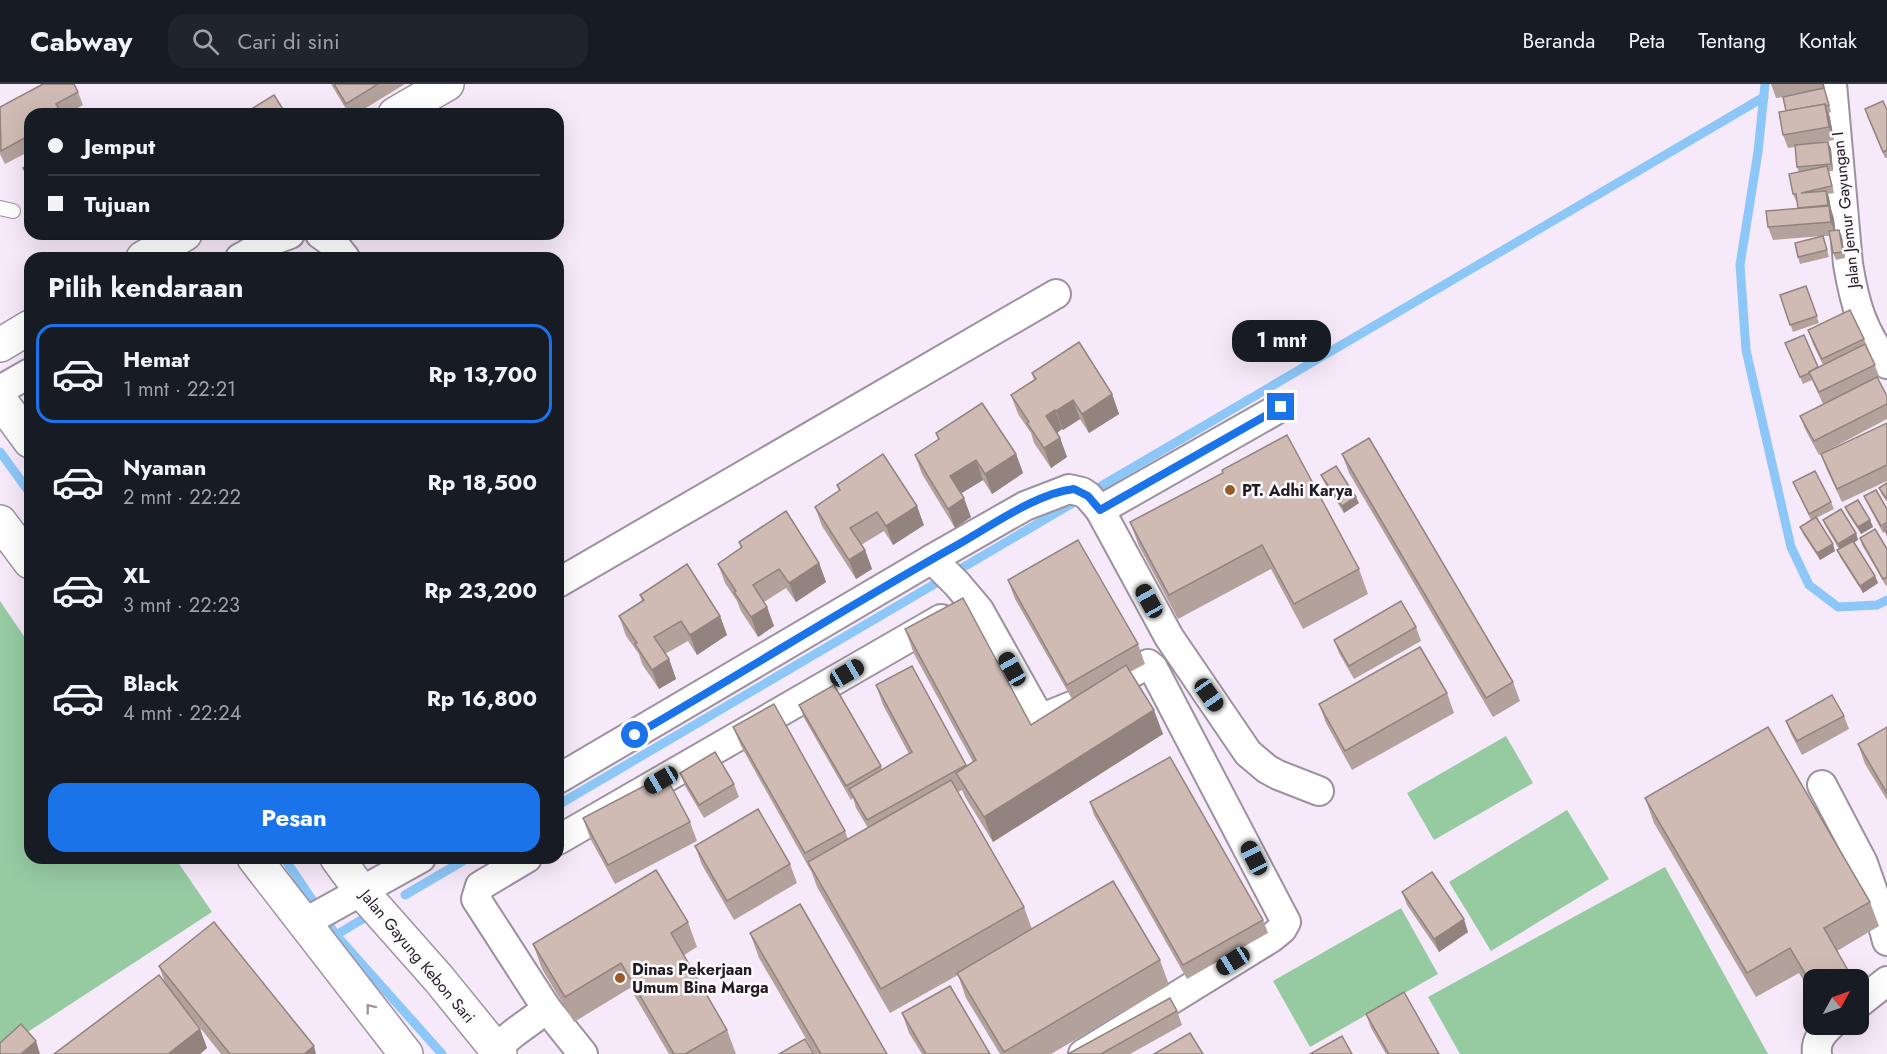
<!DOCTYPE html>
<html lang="id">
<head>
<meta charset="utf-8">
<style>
  :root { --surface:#171b24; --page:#20242c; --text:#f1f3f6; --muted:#9ea1a6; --line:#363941; --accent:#1a73e8 }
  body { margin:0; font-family:Jost,sans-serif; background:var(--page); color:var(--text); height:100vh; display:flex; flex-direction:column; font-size:22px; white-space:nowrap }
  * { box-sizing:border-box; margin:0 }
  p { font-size:20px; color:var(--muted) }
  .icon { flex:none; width:33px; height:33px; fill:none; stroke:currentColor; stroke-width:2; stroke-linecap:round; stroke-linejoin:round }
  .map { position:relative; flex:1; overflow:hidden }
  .details { position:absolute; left:24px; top:168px; width:540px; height:612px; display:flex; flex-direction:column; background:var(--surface); border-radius:18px; box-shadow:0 6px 24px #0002 }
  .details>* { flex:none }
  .hud { position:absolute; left:24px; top:24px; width:540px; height:132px; border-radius:18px; box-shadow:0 6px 24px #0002; display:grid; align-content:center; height:132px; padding:0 24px; background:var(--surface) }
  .needle { width:39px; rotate:50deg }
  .buttons { position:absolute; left:1803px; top:885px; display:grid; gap:12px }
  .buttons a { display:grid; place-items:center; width:66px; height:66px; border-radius:12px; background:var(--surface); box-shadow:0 6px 24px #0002; font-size:30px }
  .end { position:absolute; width:27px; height:27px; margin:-14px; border:8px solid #1a73e8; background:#fff; box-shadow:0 0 0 3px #fff }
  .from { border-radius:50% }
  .bubble { position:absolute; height:42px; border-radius:18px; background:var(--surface); box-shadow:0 6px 24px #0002; font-size:20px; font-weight:700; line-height:42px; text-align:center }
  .car { position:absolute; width:18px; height:36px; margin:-18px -9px; border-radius:8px; box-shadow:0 0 4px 2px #0007; background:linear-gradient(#222 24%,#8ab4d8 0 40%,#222 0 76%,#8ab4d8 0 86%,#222 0) }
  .hud b { display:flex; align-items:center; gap:21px; height:57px; font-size:22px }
  .hud b+b { border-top:2px solid var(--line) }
  .hud i { width:15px; height:15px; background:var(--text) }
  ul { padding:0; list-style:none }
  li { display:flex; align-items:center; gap:18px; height:99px; margin:0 12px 9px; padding:0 12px; border:3px solid transparent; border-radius:18px }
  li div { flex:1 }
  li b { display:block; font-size:22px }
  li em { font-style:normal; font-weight:700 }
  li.active { border-color:var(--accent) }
  li>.icon { width:54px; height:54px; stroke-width:1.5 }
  h2 { padding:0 24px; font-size:27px; line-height:72px }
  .action { display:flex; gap:12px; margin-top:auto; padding:12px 24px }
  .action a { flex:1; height:69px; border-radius:18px; background:var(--accent); color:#fff; font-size:24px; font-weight:700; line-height:69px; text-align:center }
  header { display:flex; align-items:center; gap:36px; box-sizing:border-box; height:84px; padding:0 30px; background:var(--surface); border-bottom:2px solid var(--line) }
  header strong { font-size:28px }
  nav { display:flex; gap:33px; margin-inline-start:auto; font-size:21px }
  .search { width:420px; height:54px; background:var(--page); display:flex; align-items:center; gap:15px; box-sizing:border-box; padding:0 21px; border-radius:18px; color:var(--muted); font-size:22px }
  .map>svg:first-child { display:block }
</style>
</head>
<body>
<header>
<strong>Cabway</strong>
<div class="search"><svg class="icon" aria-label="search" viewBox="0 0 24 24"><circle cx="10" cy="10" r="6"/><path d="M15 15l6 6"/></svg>Cari di sini</div>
<nav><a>Beranda</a><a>Peta</a><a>Tentang</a><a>Kontak</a></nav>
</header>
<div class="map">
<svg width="1887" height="970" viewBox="0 0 1887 970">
  <rect width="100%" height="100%" fill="#f6e9f9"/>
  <!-- green -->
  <g fill="#96cba2">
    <polygon points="0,517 30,561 30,774 175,774 212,828 0,966"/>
    <polygon points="1506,652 1533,699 1434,756 1407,709"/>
    <polygon points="1567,726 1609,795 1491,867 1449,798"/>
    <polygon points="1665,783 1768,970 1460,970 1428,913"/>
    <polygon points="1401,824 1438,890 1310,963 1273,897"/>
  </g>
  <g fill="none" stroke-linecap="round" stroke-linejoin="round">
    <!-- stream -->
    <g stroke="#8dc7f7" stroke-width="9">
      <polyline points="1765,0 1758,68 1740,181 1746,266 1791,463 1809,501 1838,523 1877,521 1887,516"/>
      <polyline points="0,368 30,409"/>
      <polyline points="1098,404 1764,13"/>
      <polyline points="558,721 1071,420"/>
      <polyline points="284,774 336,851 442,970"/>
      <polyline points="405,811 468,774"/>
      <polyline points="336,851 366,833"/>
    </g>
    <defs>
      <polyline id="lane" points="0,124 13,127"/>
      <g id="street">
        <path d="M 1832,0 L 1848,180 C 1855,222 1862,245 1887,280"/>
        <polyline points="320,150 334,160 345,174"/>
        <polyline points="240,174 271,157 290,150"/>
        <polyline points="0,306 30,289"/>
        <polyline points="1100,426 1281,323"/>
        <polyline points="932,475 1025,422 1069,405 1082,408 1088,412 1100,426 1169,553 1248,669 1267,685 1278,691 1319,707"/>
        <polyline points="558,499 1056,210"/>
        <polyline points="558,695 932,475 957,500 979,526 1034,624 1040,631 1047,632 1074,621 1148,580 1153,584 1286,838 1282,845 1271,854 1083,970"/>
        <polyline points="1822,701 1863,779 1877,819 1887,857"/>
        <polyline points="558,756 941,535"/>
        <polyline points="527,774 480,802 476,815 547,925 583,970"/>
        <polyline points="304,839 421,774"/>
        <polyline points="1858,920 1887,897"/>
        <polyline points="496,964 514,949 547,925"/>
        <path d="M 1817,970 C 1815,957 1823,948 1832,940"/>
      </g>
      <g id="secondary">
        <polyline points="395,30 447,0"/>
        <polyline points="143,174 185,150"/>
        <polyline points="0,261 30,243"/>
        <polyline points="0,316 30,357"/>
        <polyline points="0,438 30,478"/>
        <polyline points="254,774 406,970"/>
        <polyline points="337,774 362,808 439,895 500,970"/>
      </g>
    </defs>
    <!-- lane casing -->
    <use href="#lane" stroke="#9d91a0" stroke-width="16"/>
    <!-- street casing -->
    <use href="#street" stroke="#9d91a0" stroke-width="32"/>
    <!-- secondary casing -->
    <use href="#secondary" stroke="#9d91a0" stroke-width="36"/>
    <!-- lane -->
    <use href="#lane" stroke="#fff" stroke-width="14"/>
    <!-- street -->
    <use href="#street" stroke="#fff" stroke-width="28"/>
    <!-- secondary -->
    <use href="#secondary" stroke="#fff" stroke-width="33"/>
  </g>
  <!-- wall -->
  <g fill="#b3a19b">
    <polygon points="331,0 405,0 356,30 349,30"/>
    <polygon points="1771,0 1824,0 1825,7 1831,28 1829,29 1834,56 1813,60 1828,58 1831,65 1833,87 1829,87 1834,109 1828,110 1831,125 1834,135 1835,147 1839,146 1842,153 1845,174 1836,176 1833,169 1830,152 1823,152 1829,173 1800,180 1798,173 1823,152 1773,156 1768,143 1798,124 1797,117 1796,117 1793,110 1799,88 1797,83 1795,63 1788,64 1783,51 1786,27 1783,13 1776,14"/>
    <polygon points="78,8 83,21 67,30 30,30 30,67 5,80 0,70 0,23"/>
    <polygon points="1887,26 1887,74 1885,74 1867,32"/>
    <polygon points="30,79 30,101 23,84"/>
    <polygon points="1806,202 1819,239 1793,248 1780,211"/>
    <polygon points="1808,246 1864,255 1880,294 1878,295 1887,312 1887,335 1819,371 1805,345 1800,332 1823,320 1812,296 1803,300 1785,259 1818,283 1823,281 1813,260"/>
    <polygon points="1032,289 1112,310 1119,330 1089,349 1080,335 1063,346 1062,345 1057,349 1060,354 1067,373 1051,384 1034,359 1031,349 1018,330 1011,311 1034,296"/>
    <polygon points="1887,339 1887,397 1842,418 1826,384 1821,370"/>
    <polygon points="936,349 1016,370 1023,389 992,410 983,396 961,409 971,433 955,444 922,390 915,371 938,356"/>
    <polygon points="1342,370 1513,598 1520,617 1493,633 1349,389"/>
    <polygon points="1223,389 1359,485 1368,510 1303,545 1271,485 1178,535 1139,462 1130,438"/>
    <polygon points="1321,391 1359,419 1344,429 1324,398"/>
    <polygon points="1793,398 1831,418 1834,425 1816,434 1835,467 1820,476 1803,450 1800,443 1811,436"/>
    <polygon points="1887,399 1887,418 1882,411 1879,404"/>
    <polygon points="837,401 924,441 893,461 884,447 861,461 865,466 872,485 856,495 822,442 815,423 839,407"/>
    <polygon points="1864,412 1887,425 1887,453 1885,448 1883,449 1867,419"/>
    <polygon points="1845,423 1870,436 1873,443 1861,450 1848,430"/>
    <polygon points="1823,436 1856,449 1858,456 1854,458 1875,492 1878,499 1863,509 1840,473 1837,466 1839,465 1826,443"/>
    <polygon points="1860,454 1887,465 1887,501 1886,502 1862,461"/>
    <polygon points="739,458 819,479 826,498 796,518 786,504 764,518 767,523 774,542 758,553 741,527 737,517 725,499 718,480 741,464"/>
    <polygon points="1008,496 1138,560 1145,580 1130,588 1163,650 993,758 965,713 962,706 958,708 1024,823 1032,845 1160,876 1169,901 1051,970 1000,970 966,914 958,891 890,929 817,803 812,789 741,662 733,643 845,747 848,755 868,744 856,724 853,714 851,716 804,634 799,621 881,682 882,686 909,670 883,621 876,601 912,582 966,682 973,678 914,570 905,545 1031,641 1072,615 1015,515"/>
    <polygon points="640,511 720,532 727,551 697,571 688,557 665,570 669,575 676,595 659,605 642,580 639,570 626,552 619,532 642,517"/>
    <polygon points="1416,543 1421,557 1354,595 1339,569 1334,556"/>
    <polygon points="1447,609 1454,629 1352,686 1326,639 1319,620"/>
    <polygon points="1844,632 1849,645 1802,671 1791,650 1786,637"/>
    <polygon points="1887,643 1887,716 1865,680 1858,660"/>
    <polygon points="680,689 734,700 739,713 704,734 685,702"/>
    <polygon points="1645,714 1870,818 1879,842 1837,867 1850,890 1852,896 1814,896 1814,914 1799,889 1756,913 1654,739"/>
    <polygon points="1090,718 1263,836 1268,849 1187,895 1094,731"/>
    <polygon points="583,734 690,738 697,757 615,800 590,754"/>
    <polygon points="695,762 790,780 797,799 734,836 702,781"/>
    <polygon points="1402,808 1468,848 1439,868 1407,821"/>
    <polygon points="688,838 697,863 684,871 727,946 736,970 669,970 630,904 574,938 542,885 533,860"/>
    <polygon points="750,849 887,970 815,970 759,874"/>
    <polygon points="159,882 316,970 221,970 182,921 200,945 207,964 200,970 54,970 165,899"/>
    <polygon points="1177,927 1182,941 1130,970 1068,970"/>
    <polygon points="902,929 990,970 922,970 909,949"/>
    <polygon points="1366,930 1439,970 1386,970 1371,944"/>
  </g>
  <!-- shaded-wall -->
  <g fill="#92837e">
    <polygon points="1822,0 1824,0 1825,7 1831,28"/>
    <polygon points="1825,20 1830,34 1834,56 1829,43"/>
    <polygon points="1828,58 1831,65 1833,87 1831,80"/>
    <polygon points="1826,107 1829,113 1831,125 1834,135 1836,152 1831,138"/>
    <polygon points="1839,146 1842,153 1845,174 1843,168"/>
    <polygon points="1112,310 1119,330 1089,349 1082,330"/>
    <polygon points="1073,316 1080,335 1063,346 1056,327"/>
    <polygon points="1055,326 1062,345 1053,352 1046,332"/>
    <polygon points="1060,354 1067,373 1051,384 1044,364"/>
    <polygon points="1016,370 1023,389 992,410 985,390"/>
    <polygon points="976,376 983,396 957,412 950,392"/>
    <polygon points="1356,413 1359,419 1344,429 1342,422"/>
    <polygon points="964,414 971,433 955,444 948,425"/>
    <polygon points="917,422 924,441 893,461 886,442"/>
    <polygon points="1870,436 1873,443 1861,450 1858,443"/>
    <polygon points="1856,449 1858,456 1840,467 1838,460"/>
    <polygon points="1833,460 1835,467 1820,476 1817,469"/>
    <polygon points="865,466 872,485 856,495 849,476"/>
    <polygon points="819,479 826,498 796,518 789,499"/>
    <polygon points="1875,492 1878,499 1863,509 1860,502"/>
    <polygon points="767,523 774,542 758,553 751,533"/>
    <polygon points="720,532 727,551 697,571 690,551"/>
    <polygon points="669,575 676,595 659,605 652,586"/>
    <polygon points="1154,626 1163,650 993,758 984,733"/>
    <polygon points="1464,835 1468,848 1439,868 1434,855"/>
    <polygon points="200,945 207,964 200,970 168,970"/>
    <polygon points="36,957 40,970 21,970"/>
    <polygon points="314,962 316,970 304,970"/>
  </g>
  <!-- building -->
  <g fill="#d0bbb4" stroke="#92837e" stroke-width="1.5">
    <polygon points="43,0 74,0 78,8 56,20 62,30 30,30 30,51 1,67 0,23"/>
    <polygon points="334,0 378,0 346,20"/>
    <polygon points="1824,4 1829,21 1826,22 1825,20 1786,27 1783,13"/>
    <polygon points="274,11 286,30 245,30 245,29"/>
    <polygon points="1883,17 1887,26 1887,66 1883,68 1865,25"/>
    <polygon points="1825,20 1829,43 1783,51 1779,28"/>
    <polygon points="1828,58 1831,80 1797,83 1795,61"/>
    <polygon points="30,79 30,96 23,84"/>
    <polygon points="1827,82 1832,102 1801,109 1826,107 1828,121 1798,124 1796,110 1793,110 1789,90"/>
    <polygon points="1829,122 1831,138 1768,143 1766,127"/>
    <polygon points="1839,146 1843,168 1833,169 1829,147"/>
    <polygon points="1823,152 1827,166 1798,173 1795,159"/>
    <polygon points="1806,202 1817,232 1790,241 1780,211"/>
    <polygon points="1850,226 1864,255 1822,275 1808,246"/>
    <polygon points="1804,251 1818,283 1809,288 1810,289 1800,293 1785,259"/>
    <polygon points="1079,258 1112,310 1082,330 1073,316 1056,327 1055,326 1046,332 1060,354 1044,364 1027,339 1029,338 1011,311 1036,295 1032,289"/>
    <polygon points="1865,260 1875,281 1819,308 1809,288"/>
    <polygon points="1877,293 1887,312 1887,320 1814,357 1800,332"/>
    <polygon points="982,319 1016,370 985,390 976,376 950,392 964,414 948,425 915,371 939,355 936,349"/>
    <polygon points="1887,339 1887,381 1837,405 1821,370"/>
    <polygon points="1287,351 1359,485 1294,520 1262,461 1169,511 1130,438 1223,389 1222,386"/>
    <polygon points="1369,354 1513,598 1486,614 1342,370"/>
    <polygon points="883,370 917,422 886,442 877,428 850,444 865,466 849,476 815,423 840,406 837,401"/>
    <polygon points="1336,382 1356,413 1342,422 1321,391"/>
    <polygon points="1815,387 1831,418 1809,430 1793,398"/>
    <polygon points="1887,399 1887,415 1879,404"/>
    <polygon points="1876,406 1887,425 1887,438 1881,442 1864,412"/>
    <polygon points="1858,416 1870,436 1858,443 1845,423"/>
    <polygon points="1841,425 1856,449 1838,460 1823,436"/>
    <polygon points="786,427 819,479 789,499 779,485 753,501 767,523 751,533 734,508 736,507 718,480 742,463 739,458"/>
    <polygon points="1816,433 1833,460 1817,469 1800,443"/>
    <polygon points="1887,442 1887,449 1884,444"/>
    <polygon points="1875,445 1887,465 1887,493 1883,495 1860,454"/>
    <polygon points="1078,456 1138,560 1067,601 1008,496"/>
    <polygon points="1853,457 1875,492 1860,502 1837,466"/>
    <polygon points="687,480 720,532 690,551 681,537 654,553 669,575 652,586 635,560 637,559 619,532 644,516 640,511"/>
    <polygon points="963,514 1031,641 1126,581 1154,626 984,733 956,689 976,676 905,545"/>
    <polygon points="1401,517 1416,543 1349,582 1334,556"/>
    <polygon points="1420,563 1447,609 1345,667 1319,620"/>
    <polygon points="912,582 966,681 867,736 849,705 912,668 876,601"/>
    <polygon points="834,601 881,682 846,702 799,621"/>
    <polygon points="1832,611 1844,632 1797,657 1786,637"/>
    <polygon points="774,620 845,747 805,769 733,643"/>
    <polygon points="1768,643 1870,818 1824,844 1850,890 1841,896 1814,896 1814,905 1790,864 1747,889 1645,714"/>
    <polygon points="1887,643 1887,709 1858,660"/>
    <polygon points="715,668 734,700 699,721 680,689"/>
    <polygon points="1170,673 1263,836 1183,881 1090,718"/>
    <polygon points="665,691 690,738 608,781 583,734"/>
    <polygon points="951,696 1024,823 881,905 808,778"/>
    <polygon points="758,725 790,780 727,817 695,762"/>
    <polygon points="656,786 688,838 671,849 727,946 685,970 674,970 621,879 565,913 533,860"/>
    <polygon points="1432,788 1464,835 1434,855 1402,808"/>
    <polygon points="1113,797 1160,876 1004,968 957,889"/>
    <polygon points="800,820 887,970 821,970 750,849"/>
    <polygon points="214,838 314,962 304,970 230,970 159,882"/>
    <polygon points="159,891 200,945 168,970 54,970"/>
    <polygon points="950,902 990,970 926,970 902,929"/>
    <polygon points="1404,908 1439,970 1389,970 1366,930"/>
    <polygon points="1170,914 1177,927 1101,970 1068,970"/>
    <polygon points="21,940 36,957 21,970 0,970 0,959"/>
    <polygon points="1190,949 1203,970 1154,970"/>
    <polygon points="1342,952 1352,970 1310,970"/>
    <polygon points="805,955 814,970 779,970"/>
  </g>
  <!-- one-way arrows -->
  <defs><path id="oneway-chevron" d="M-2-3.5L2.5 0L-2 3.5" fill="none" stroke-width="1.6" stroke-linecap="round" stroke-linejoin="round" transform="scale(1.5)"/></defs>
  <use stroke="#9b999c" href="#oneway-chevron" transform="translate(370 924) rotate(-128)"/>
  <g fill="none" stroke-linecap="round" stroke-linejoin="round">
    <!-- route -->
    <path stroke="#1a73e8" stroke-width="8" d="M 635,651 C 744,588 850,521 959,460 C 991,442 1037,409 1074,405 L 1088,412 L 1100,426 L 1281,323"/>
  </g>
  <!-- markers -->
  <g fill="#9a5925" stroke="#fdfafe" stroke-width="2">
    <circle cx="1230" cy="406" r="6"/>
    <circle cx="620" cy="894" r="6"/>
  </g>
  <g text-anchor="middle" stroke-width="5" stroke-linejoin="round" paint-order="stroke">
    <!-- street labels -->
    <g font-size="16" fill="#211c22" stroke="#fdfafe">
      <text transform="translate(1845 126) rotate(-96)" y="6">Jalan Jemur Gayungan I</text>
      <text transform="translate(418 872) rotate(50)" y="6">Jalan Gayung Kebon Sari</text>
    </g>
    <!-- poi labels -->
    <g font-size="16" font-weight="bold" fill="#211c22" stroke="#fdfafe" text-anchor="start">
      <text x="1242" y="412">PT. Adhi Karya</text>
      <text x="632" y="891">Dinas Pekerjaan<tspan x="632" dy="18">Umum Bina Marga</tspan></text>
    </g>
  </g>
</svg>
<div class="buttons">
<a><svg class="needle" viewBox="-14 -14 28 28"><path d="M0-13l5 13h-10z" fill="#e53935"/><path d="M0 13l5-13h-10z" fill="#9ea1a6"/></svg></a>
</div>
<i class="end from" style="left:635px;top:651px"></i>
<i class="end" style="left:1281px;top:323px"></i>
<div class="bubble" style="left:1232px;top:236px;width:99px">1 mnt</div>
<i class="car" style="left:1149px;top:517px;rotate:331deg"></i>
<i class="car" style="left:1012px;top:585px;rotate:331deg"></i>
<i class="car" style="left:847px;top:589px;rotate:60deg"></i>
<i class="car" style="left:1209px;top:611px;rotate:145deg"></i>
<i class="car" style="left:661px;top:696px;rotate:240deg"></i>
<i class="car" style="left:1254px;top:774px;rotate:333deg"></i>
<i class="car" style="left:1233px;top:877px;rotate:238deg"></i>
<div class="hud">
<b><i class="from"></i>Jemput</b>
<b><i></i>Tujuan</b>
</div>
<section class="details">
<h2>Pilih kendaraan</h2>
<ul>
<li class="active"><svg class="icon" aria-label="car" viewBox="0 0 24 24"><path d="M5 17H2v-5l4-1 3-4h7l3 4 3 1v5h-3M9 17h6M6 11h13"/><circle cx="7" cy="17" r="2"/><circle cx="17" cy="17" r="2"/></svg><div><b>Hemat</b><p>1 mnt · 22:21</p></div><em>Rp 13,700</em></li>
<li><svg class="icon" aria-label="car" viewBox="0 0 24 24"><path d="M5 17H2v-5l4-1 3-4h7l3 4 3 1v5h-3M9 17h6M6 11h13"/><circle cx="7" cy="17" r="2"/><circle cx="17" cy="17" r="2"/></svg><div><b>Nyaman</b><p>2 mnt · 22:22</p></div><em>Rp 18,500</em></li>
<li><svg class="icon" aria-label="car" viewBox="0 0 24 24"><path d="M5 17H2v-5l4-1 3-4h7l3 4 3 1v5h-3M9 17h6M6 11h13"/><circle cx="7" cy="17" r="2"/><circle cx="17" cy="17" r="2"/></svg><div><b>XL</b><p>3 mnt · 22:23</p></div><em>Rp 23,200</em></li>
<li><svg class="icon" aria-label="car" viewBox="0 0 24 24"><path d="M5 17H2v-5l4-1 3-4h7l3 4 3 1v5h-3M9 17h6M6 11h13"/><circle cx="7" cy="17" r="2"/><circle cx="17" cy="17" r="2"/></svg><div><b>Black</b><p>4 mnt · 22:24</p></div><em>Rp 16,800</em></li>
</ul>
<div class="action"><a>Pesan</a></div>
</section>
</div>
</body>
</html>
